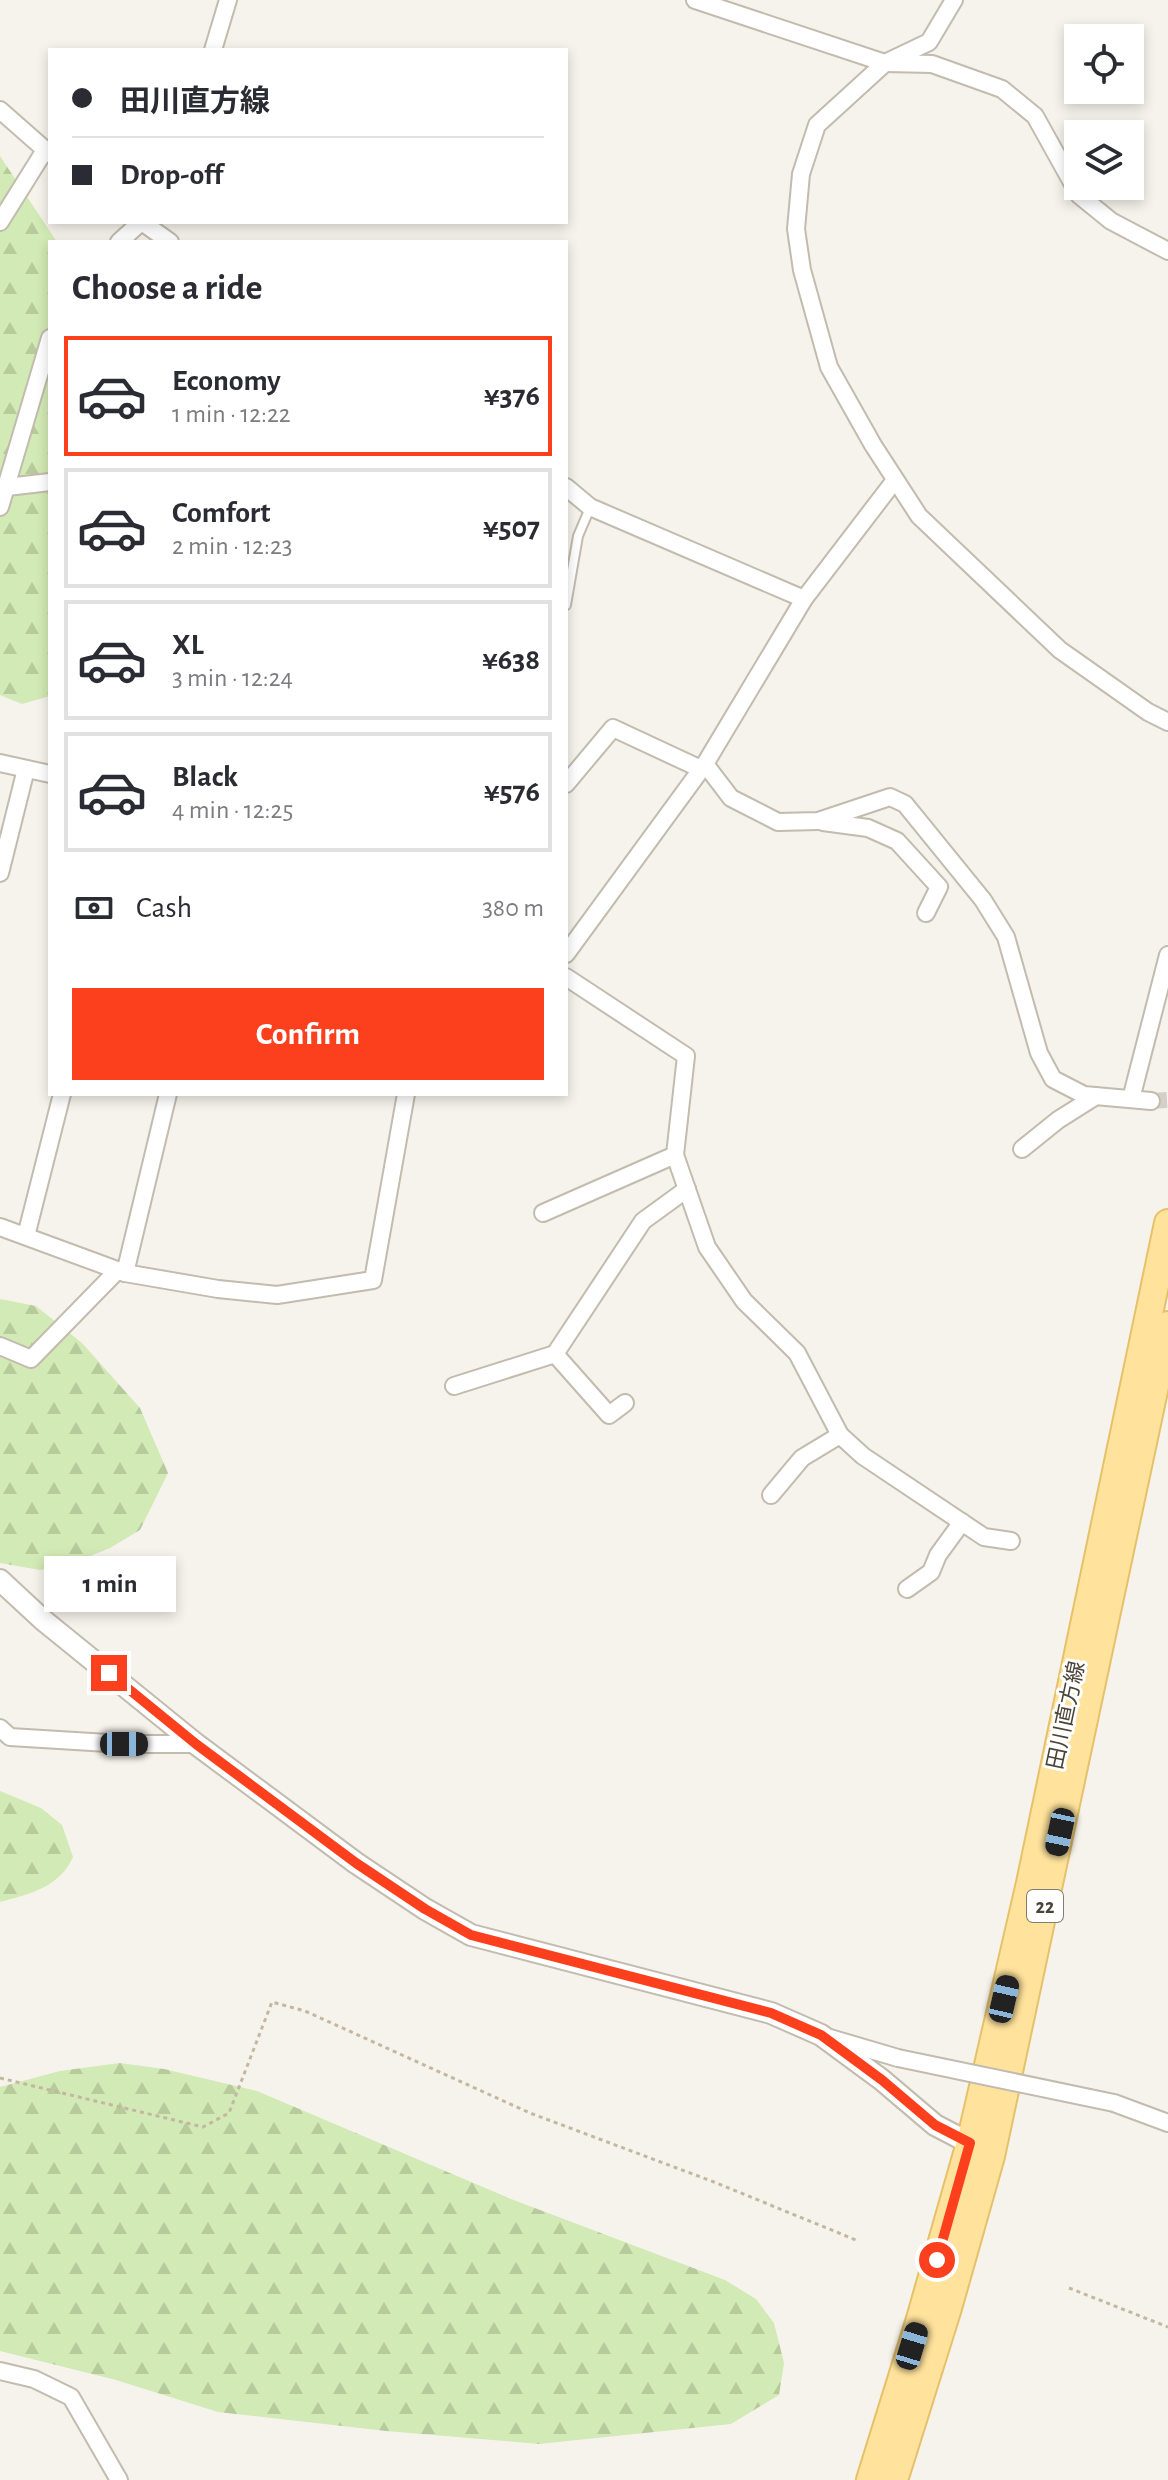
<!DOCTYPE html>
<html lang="en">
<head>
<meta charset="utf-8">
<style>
  :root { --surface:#fff; --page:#f2f2f3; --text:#2b2b33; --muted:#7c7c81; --line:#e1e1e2; --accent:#fc3f1d }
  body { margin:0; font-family:"Alegreya Sans","Noto Sans JP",sans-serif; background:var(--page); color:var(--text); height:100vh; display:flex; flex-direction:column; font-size:30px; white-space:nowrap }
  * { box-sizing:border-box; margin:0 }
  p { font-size:26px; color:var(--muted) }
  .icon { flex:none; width:44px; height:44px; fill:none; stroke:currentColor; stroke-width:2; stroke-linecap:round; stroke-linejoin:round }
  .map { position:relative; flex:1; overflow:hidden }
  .panel { position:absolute; left:48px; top:240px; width:520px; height:856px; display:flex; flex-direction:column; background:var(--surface); border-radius:0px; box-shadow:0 4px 12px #0003 }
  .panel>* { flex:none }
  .hud { position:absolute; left:48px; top:48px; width:520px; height:176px; border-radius:0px; box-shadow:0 4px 12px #0003; display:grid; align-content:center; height:176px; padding:0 24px; background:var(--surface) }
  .controls { position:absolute; left:1064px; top:24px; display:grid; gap:16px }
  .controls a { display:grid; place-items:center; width:80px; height:80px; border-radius:0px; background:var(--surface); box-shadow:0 4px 12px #0003; font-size:40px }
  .end { position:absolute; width:36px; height:36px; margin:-18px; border:10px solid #fc3f1d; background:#fff; box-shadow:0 0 0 4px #fff }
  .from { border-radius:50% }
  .bubble { position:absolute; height:56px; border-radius:0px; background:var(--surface); box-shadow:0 4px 12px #0003; font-size:26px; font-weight:600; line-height:56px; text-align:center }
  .car { position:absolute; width:24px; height:48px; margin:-24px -12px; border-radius:10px; box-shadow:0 0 6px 2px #0007; background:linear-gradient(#222 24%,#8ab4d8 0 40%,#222 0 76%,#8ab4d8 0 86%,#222 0) }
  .hud b { display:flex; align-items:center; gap:28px; height:76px; font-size:30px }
  .hud b+b { border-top:2px solid var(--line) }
  .hud i { width:20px; height:20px; background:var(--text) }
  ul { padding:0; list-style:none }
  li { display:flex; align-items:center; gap:24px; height:120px; margin:0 16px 12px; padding:0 8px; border:4px solid var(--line); border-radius:0px }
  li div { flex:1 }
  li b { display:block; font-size:30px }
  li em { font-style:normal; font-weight:600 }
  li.active { border-color:var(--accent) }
  li>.icon { width:72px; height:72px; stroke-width:1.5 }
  h2 { padding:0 24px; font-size:36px; line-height:96px }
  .pay { display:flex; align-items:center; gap:20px; height:88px; padding:0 24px; font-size:30px }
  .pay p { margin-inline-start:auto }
  .action { display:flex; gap:16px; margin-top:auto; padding:16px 24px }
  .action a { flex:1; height:92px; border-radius:0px; background:var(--accent); color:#fff; font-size:32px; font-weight:600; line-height:92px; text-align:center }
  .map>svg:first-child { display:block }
</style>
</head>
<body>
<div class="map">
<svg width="1168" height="2480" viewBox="0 0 1168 2480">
  <defs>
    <pattern id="forest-firs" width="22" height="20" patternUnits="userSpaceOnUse" patternTransform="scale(2)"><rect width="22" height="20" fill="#d2eab5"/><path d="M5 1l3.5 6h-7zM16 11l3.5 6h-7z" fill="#b6ca9c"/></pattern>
  </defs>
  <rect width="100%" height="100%" fill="#f6f3ec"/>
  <!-- forest -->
  <g fill="url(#forest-firs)">
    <polygon points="0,156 57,242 50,242 50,696 22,704 0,695"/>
    <polygon points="0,1299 36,1306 82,1343 140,1408 168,1473 140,1530 110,1548 73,1563 40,1570 0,1563"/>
    <path d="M 0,1791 L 41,1808 L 62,1825 L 73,1857 C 60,1887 30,1894 0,1902 Z"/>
    <polygon points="120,2063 164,2069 257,2091 511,2199 725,2280 756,2299 774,2323 784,2363 779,2395 731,2424 539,2444 386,2431 218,2412 116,2380 0,2351 0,2087 60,2071"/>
  </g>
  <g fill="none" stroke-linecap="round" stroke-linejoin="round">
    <!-- minor-tunnel -->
    <polyline stroke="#d4d0c8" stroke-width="16" stroke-dasharray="16 8" stroke-linecap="butt" points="1151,1101 1168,1100"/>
    <defs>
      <polyline id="service" points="566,605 578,536 590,508"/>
      <g id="minor">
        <polyline points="695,0 885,63 932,64 1002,89 1035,116 1079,195 1111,221 1168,251"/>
        <polyline points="954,0 929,42 885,63 817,125 801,174 796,229 802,270 829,367 873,445 919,516 1060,650 1148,712 1168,722"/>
        <polyline points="213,50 228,0"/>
        <polyline points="0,110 50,154"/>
        <polyline points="0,222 45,150"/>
        <polyline points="142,222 170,242"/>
        <polyline points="119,242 141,222"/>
        <polyline points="7,487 50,482"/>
        <polyline points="566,487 590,507 804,599"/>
        <polyline points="0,507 50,338"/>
        <polyline points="0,763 50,774"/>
        <polyline points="705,764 731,798 778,822 818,821 890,797 905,804 983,900 1006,937 1039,1053 1053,1079 1084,1095 1151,1101"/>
        <polyline points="566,784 613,728 701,769"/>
        <polyline points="823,822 868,828 897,841 939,887 926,913"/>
        <polyline points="0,873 26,769"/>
        <polyline points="566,954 705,764 804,599 895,480"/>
        <polyline points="566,977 686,1056 675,1155 707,1247 744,1301 797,1353 840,1435 863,1456 984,1537 1011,1541"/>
        <polyline points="1131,1099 1168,955"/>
        <polyline points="1022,1149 1058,1120 1096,1096"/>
        <polyline points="543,1213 675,1155"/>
        <polyline points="0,1227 125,1273 218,1289 277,1295 373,1280 406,1094"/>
        <polyline points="26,1236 62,1094"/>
        <polyline points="125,1273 168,1094"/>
        <polyline points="0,1346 31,1359 118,1270"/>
        <polyline points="454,1386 555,1354"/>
        <polyline points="625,1403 609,1415 555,1354 643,1221 687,1189"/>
        <polyline points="771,1495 802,1458 840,1435"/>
        <polyline points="907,1589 931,1572 938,1555 962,1522"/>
        <polyline points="0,1728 10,1737 124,1744 196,1744"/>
        <polyline points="830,2038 898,2058"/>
        <polyline points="1114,2103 1168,2123"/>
        <polyline points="0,2371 34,2379 71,2397 119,2480"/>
      </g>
      <polyline id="tertiary" points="0,1580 43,1620 196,1744 356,1863 425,1909 471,1935 771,2013 821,2035 882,2080 935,2125 981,2149"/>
      <g id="primary">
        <polyline points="870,2480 920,2319 970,2143 1030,1883 1168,1223"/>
        <polyline points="894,2480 948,2308 991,2156 1168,1325"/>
      </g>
    </defs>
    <!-- service casing -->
    <use href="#service" stroke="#c2bbae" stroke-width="12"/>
    <!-- minor casing -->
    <use href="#minor" stroke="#c2bbae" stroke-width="20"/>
    <!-- tertiary casing -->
    <use href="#tertiary" stroke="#c2bbae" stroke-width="24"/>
    <!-- primary casing -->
    <use href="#primary" stroke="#e6c16a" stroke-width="30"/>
    <!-- path -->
    <g stroke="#c4b79f" stroke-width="3" stroke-dasharray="4 4" stroke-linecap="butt">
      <polyline points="0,2078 203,2127 229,2113 272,2002 305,2011 530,2113 714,2182 856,2240"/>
      <polyline points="1069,2288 1168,2327"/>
    </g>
    <!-- service -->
    <use href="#service" stroke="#fff" stroke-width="8"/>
    <!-- minor -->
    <use href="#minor" stroke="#fff" stroke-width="16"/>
    <!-- tertiary -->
    <use href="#tertiary" stroke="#fff" stroke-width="20"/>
    <!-- primary -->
    <use href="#primary" stroke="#ffe39c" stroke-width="26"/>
    <defs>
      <polyline id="minor-bridge" points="898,2058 1114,2103"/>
    </defs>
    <!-- minor-bridge casing -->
    <use href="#minor-bridge" stroke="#c2bbae" stroke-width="20" stroke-linecap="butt"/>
    <!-- minor-bridge -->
    <use href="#minor-bridge" stroke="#fff" stroke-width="16"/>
  </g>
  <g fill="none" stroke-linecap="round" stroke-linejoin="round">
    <!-- route -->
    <polyline stroke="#fc3f1d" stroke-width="10" points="109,1673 196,1744 356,1863 425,1909 471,1935 771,2013 821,2035 882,2080 935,2125 970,2143 937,2260"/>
  </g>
  <g text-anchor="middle" stroke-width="6" stroke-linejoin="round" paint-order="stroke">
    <!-- shield labels -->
    <rect fill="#fff" stroke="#817c74" stroke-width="2" x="1027" y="1890" width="36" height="32" rx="6"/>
    <g font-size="20" font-weight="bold" fill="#4b4439">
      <text x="1045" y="1913">22</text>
    </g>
    <!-- street labels -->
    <g font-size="22" fill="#4b4439" stroke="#fff">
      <text transform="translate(1065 1715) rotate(-78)" y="8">田川直方線</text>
    </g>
  </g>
</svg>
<div class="controls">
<a><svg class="icon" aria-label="locate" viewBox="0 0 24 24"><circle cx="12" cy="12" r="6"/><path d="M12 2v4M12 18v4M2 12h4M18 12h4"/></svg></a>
<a><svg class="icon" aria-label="layers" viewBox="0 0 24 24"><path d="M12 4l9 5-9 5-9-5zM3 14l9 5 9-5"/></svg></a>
</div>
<i class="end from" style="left:937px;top:2260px"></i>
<i class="end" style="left:109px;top:1673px"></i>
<div class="bubble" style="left:44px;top:1556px;width:132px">1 min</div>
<i class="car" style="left:124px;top:1744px;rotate:90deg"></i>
<i class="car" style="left:1060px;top:1832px;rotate:192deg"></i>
<i class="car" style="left:1004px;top:1999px;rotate:13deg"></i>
<i class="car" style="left:912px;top:2346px;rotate:17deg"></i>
<div class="hud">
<b><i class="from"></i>田川直方線</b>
<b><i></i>Drop-off</b>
</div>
<section class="panel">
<h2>Choose a ride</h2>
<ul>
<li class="active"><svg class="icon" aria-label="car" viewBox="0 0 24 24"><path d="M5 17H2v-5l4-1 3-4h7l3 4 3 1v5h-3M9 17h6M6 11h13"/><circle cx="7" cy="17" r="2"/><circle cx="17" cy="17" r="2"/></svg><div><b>Economy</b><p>1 min · 12:22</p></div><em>¥376</em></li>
<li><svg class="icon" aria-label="car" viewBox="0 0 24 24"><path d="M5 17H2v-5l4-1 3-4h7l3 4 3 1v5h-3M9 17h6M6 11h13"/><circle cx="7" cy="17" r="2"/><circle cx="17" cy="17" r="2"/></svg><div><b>Comfort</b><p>2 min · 12:23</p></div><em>¥507</em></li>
<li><svg class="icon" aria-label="car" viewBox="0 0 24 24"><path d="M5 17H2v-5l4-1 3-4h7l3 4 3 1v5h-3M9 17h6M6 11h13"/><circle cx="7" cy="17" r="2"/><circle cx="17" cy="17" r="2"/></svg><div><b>XL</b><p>3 min · 12:24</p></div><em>¥638</em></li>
<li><svg class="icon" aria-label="car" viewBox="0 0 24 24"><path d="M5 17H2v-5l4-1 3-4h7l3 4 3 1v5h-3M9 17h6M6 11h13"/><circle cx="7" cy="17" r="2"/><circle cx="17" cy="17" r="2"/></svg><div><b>Black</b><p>4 min · 12:25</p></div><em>¥576</em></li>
</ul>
<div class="pay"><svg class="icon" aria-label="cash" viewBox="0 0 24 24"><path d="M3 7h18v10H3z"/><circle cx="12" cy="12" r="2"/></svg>Cash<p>380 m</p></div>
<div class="action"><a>Confirm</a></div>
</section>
</div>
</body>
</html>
